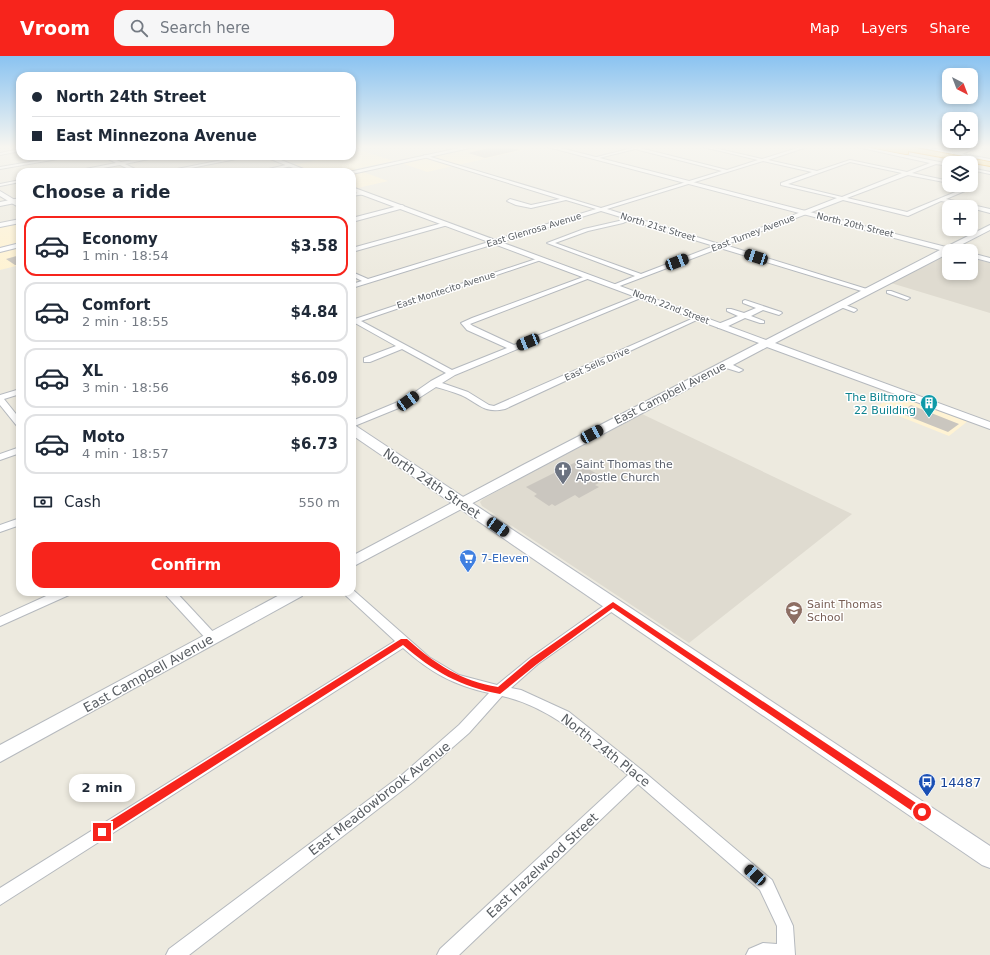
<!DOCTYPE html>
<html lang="en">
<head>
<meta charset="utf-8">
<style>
  :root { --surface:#fff; --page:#f6f6f7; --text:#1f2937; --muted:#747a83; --line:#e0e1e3; --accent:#f7241c }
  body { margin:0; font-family:"DejaVu Sans",sans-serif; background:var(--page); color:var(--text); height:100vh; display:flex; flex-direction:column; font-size:15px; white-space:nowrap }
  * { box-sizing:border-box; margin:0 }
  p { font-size:13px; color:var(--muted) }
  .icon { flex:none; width:22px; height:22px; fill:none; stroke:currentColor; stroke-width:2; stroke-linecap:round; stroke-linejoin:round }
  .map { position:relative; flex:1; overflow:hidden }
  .sheet { position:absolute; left:16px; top:112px; width:340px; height:428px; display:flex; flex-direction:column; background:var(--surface); border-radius:12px; box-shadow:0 2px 6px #0003 }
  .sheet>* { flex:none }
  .hud { position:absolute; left:16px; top:16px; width:340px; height:88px; border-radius:12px; box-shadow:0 2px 6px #0003; display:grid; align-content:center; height:88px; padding:0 16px; background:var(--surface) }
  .needle { width:26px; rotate:138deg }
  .fabs { position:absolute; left:942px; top:12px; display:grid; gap:8px }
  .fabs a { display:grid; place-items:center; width:36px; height:36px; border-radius:8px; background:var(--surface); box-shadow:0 2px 6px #0003; font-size:20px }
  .end { position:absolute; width:18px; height:18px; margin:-9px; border:5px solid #f7241c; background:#fff; box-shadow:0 0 0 2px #fff }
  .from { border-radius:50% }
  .bubble { position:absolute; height:28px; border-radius:12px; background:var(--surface); box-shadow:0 2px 6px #0003; font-size:13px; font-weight:700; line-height:28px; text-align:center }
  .car { position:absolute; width:12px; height:24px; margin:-12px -6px; border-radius:5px; box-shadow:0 0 3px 1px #0007; background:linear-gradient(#222 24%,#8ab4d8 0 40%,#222 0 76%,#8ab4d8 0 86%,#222 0) }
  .hud b { display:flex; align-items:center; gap:14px; height:38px; font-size:15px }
  .hud b+b { border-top:1px solid var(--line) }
  .hud i { width:10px; height:10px; background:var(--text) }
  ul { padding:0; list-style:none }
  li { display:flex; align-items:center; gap:12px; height:60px; margin:0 8px 6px; padding:0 8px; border:2px solid var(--line); border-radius:12px }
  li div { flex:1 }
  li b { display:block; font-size:15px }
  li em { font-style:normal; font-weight:700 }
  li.selected { border-color:var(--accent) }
  li>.icon { width:36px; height:36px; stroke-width:1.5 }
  h2 { padding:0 16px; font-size:18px; line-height:48px }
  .pay { display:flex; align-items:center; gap:10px; height:44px; padding:0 16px; font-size:15px }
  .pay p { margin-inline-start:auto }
  .action { display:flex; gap:8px; margin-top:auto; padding:8px 16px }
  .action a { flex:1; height:46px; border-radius:12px; background:var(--accent); color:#fff; font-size:16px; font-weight:700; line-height:46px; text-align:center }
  header { display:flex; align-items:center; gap:24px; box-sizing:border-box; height:56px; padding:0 20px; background:var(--accent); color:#fff }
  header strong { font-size:19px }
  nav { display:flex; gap:22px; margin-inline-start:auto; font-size:14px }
  .search { width:280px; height:36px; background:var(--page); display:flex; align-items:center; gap:10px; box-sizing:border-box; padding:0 14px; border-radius:12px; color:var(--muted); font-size:15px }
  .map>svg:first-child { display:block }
</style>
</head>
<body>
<header>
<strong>Vroom</strong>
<div class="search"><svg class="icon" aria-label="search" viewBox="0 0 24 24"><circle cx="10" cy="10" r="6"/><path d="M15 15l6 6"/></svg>Search here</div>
<nav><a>Map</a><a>Layers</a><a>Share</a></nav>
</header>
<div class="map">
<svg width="990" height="899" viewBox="0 0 990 899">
  <rect width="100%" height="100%" fill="#edeadf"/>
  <!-- commercial -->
  <g fill="#fff3d3">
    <polygon points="481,90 538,91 427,116 401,107"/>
    <polygon points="362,95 394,105 355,113 388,125 358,132 352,130 352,116 304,116 309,115 293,109 336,100 352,100 352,97"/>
    <polygon points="20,164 20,186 0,191 0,168"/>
    <polygon points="20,191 20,209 0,214 0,196"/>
    <polygon points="895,339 968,365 949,380 876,351"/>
  </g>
  <!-- education -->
  <g fill="#dfdbd0">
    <polygon points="949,198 949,217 971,217 971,202 990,207 990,257 891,227"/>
    <polygon points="642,358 852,458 689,587 482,450 480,446 483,443 508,429"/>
  </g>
  <!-- building -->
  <g fill="#cac6bf">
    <polygon points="498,90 520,94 485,102 468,97"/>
    <polygon points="20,199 20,209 15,209 6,203"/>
    <polygon points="911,349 959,368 948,376 900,357"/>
    <polygon points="576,406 606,423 595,429 599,431 579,442 575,439 555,450 552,448 549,450 534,440 537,438 526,431"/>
  </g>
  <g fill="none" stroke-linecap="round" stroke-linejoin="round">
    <defs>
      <g id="minor">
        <path d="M 640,90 L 641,91 L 640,92 L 727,114 L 758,104 L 699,90 L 706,90 L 762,103 L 804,90 L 810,90 L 768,104 L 817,115 L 850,104 L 907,116 L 930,107 L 853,90 L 861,90 L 949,108 L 949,110 L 936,108 L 912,117 L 949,125 L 949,127 L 908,119 L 847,142 L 907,156 L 970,130 L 972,132 L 946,143 L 990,153 L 990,157 L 971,152 L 971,151 L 941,145 L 908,160 L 843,144 L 725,189 L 870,234 L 871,235 L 868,237 L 720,192 L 617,231 L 613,231 L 613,229 L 635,220 L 547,187 L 584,173 L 619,165 L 624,162 L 601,155 L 352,232 L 352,228 L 362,225 L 352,220 L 352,216 L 368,223 L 596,153 L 566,144 L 531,152 L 516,149 L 507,145 L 510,143 L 531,149 L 560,143 L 424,101 L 424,99 L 601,152 L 722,115 L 635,93 L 595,103 L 593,102 ZM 763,105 L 812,116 L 781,127 L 781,129 L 837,142 L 719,188 L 607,153 ZM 850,106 L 902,117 L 842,141 L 788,128 ZM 629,164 L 714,190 L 641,218 L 555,187 L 588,175 L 623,167 Z"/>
        <path d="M 913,90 C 927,90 941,95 955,96 C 963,97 971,90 980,90 L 962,98 L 990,103 L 990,105 Z"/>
        <polygon points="20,93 20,95 0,99 0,97"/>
        <polygon points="65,100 75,100 0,113 0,111"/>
        <polygon points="103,100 108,100 121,106 154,100 163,100 125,108 141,116 135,116 120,109 80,116 70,116 116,107"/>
        <polygon points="242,100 251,100 171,116 162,116"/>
        <polygon points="290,108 292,110 264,116 256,116"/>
        <polygon points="971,112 990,116 990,118 971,114"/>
        <polygon points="20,124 20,126 0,130 0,128"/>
        <polygon points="363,136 365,138 352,140 352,138"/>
        <polygon points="20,142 20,146 0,150 0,146"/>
        <polygon points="402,149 404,150 404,152 352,166 352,162"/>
        <polygon points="20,163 20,167 0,171 0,167"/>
        <polygon points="446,166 449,168 448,169 352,196 352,192"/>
        <path d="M 539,202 L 544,203 L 361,265 L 452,314 L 507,292 L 467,274 L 461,267 L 472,262 L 586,220 L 590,220 L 590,222 L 470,268 L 473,270 L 514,289 L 639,239 L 643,239 L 643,241 L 455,319 L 442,327 L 468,336 L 489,349 L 494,350 L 696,261 L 701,262 L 505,353 C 483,358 479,347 461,339 C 453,336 444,333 436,331 L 411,347 L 352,371 L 352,365 L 405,343 L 431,325 L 446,317 L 402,293 L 370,306 L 364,306 L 364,302 L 396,290 L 355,267 L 352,268 L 352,264 Z"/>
        <polygon points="887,235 891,235 910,242 907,244 887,237"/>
        <polygon points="745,244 781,256 782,257 779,259 763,254 751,260 764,265 764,267 760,267 745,262 724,272 718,272 718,268 738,260 727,255 727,253 731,253 744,257 756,252 743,247 743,245"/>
        <polygon points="840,247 856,253 857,254 854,256 838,250 838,248"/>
        <polygon points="723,307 729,307 743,314 739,316 723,311"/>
        <polygon points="20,333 20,338 4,343 20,363 20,371 17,370 0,349 0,339"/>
        <polygon points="20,391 20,397 0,404 0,398"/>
        <polygon points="20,462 20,469 0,476 0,469"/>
        <path d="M 352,533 L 429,601 L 459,619 L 497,629 L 530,602 L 609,546 L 617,546 L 619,549 L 617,552 L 538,608 L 511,632 L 521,634 L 569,656 L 643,715 L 772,824 L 793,870 L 795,899 L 746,899 L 749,893 L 763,887 L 777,888 L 777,870 L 760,834 L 638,728 L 459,899 L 437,899 L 440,893 L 628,719 C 590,688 552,651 502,640 L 469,677 L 413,726 L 189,899 L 166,899 L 169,893 L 403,718 L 459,669 L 489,637 C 453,629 430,616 403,592 L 0,849 L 0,832 L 395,585 L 342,536 L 352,536 Z"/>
        <polygon points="55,536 71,536 69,539 0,570 0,561"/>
        <polygon points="163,536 176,536 216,579 218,582 216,585 212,586 208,585"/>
      </g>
      <g id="tertiary">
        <polygon points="544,90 553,90 946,191 990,169 990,174 953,193 956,195 949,195 949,197 775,287 990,366 990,373 767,291 352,511 352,500 523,409 759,287 352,135 352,131 766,284 940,194"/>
        <polygon points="263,100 271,100 311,116 303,116"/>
        <polygon points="971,197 990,202 990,206 971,201"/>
        <polygon points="285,536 304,536 302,540 0,706 0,689"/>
      </g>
      <g id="secondary">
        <polygon points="468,90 479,90 352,118 352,116 349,116"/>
        <polygon points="0,135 20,147 20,152 0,140"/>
        <polygon points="20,187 20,191 0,196 0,192"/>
        <polygon points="352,369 356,370 990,790 990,812 982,809 352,379"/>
      </g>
      <polygon id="motorway" points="869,90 905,90 990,106 990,110 908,95 908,98 905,98 873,92"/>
    </defs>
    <!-- minor casing -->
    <use href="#minor" stroke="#b5b9be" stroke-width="2"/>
    <!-- tertiary casing -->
    <use href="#tertiary" stroke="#b5b9be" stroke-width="2"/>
    <!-- secondary casing -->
    <use href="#secondary" stroke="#b6bac0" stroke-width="2"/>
    <!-- motorway casing -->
    <use href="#motorway" stroke="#ed9900" stroke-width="2"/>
    <!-- minor -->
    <use href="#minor" fill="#fff" fill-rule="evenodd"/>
    <!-- tertiary -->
    <use href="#tertiary" fill="#fff" fill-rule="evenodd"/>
    <!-- secondary -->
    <use href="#secondary" fill="#fff" fill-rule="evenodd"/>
    <!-- motorway -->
    <use href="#motorway" fill="#ffdb85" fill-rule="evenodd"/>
  </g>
  <!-- sky -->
  <linearGradient id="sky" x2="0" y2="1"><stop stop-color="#8ac3f1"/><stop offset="0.42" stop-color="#f7f6f1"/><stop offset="1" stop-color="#f7f6f1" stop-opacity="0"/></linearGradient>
  <rect width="990" height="216" fill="url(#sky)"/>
  <!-- route -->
  <path fill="#f7241c" d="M 613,546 L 925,753 L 927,756 L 925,759 L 922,760 L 918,759 L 613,552 L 537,608 L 500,638 C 461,631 433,615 403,589 L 106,779 L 102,780 L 99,779 L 98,776 L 99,772 L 401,583 L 407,583 C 435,608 461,625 498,631 L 531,603 Z"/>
  <!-- icons -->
  <defs>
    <symbol id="building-pin" viewBox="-11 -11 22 30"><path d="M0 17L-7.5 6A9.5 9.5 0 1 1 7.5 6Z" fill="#0f9aa8" stroke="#fff"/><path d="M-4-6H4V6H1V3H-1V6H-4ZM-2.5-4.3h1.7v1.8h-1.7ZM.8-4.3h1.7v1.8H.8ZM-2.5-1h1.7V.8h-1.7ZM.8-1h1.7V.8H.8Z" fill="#fff"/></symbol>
    <symbol id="church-pin" viewBox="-11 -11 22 30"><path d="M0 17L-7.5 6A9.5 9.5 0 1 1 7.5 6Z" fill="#6b7280" stroke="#fff"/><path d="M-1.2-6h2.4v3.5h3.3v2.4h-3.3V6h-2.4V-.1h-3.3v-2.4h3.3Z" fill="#fff"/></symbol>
    <symbol id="supermarket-pin" viewBox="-11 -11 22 30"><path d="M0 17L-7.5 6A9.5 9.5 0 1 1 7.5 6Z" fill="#3f7fe0" stroke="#fff"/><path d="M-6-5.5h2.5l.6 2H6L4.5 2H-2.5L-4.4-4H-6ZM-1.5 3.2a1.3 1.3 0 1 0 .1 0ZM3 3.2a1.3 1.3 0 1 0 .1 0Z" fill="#fff"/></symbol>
    <symbol id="school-pin" viewBox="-11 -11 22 30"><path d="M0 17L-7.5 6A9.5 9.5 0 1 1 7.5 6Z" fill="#8d6e63" stroke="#fff"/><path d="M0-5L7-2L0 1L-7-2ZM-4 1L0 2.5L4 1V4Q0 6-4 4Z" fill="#fff"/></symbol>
    <symbol id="bus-pin" viewBox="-11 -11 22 30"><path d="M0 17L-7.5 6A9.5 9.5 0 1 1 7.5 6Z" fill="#1a4fb4" stroke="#fff"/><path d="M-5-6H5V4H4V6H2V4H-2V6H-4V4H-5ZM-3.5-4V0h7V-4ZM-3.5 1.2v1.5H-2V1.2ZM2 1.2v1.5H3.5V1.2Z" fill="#fff"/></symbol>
  </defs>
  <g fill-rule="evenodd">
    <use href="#building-pin" x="919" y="337" width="20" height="27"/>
    <use href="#church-pin" x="553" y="404" width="20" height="27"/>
    <use href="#supermarket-pin" x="458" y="492" width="20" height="27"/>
    <use href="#school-pin" x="784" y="544" width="20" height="27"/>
    <use href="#bus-pin" x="917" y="716" width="20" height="27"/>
  </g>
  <g text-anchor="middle" stroke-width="3" stroke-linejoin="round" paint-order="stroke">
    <!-- far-street labels -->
    <g font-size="9" fill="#585d62" stroke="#fff">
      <text transform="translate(855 169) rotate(14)" y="3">North 20th Street</text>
      <text transform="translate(658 171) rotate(17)" y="3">North 21st Street</text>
      <text transform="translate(534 174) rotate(-17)" y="3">East Glenrosa Avenue</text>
      <text transform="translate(753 177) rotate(-21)" y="3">East Turney Avenue</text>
      <text transform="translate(446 234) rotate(-18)" y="3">East Montecito Avenue</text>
      <text transform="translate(671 251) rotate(21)" y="3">North 22nd Street</text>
      <text transform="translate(597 308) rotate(-24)" y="3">East Sells Drive</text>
    </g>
    <!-- street labels -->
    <g font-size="11" fill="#585d62" stroke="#fff">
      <text transform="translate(670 337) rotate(-27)" y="4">East Campbell Avenue</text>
    </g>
    <!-- culture labels -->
    <g font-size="11" fill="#0d838f" stroke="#fff" text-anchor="end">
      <text x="916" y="345">The Biltmore<tspan x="916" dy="13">22 Building</tspan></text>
    </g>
    <!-- worship labels -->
    <g font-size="11" fill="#5b616d" stroke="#fff" text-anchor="start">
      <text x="576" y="412">Saint Thomas the<tspan x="576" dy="13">Apostle Church</tspan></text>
    </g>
    <!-- shop labels -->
    <g font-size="11" fill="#366cbe" stroke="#fff" text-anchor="start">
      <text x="481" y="506">7-Eleven</text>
    </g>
    <!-- education labels -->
    <g font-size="11" fill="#785e54" stroke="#fff" text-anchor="start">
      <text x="807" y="552">Saint Thomas<tspan x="807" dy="13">School</tspan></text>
    </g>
    <!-- near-street labels -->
    <g font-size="13" fill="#585d62" stroke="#fff">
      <text transform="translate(432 427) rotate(34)" y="5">North 24th Street</text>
      <text transform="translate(148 617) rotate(-29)" y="5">East Campbell Avenue</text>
      <text transform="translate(606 694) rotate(38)" y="5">North 24th Place</text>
      <text transform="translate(379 742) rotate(-38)" y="5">East Meadowbrook Avenue</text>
      <text transform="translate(542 809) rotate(-43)" y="5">East Hazelwood Street</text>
    </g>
    <!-- near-transit labels -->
    <g font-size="13" fill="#164399" stroke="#fff" text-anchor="start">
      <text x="940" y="731">14487</text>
    </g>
  </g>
</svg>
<div class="fabs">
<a><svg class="needle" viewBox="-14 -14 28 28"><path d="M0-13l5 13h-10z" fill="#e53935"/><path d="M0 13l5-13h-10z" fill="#747a83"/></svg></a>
<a><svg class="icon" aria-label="locate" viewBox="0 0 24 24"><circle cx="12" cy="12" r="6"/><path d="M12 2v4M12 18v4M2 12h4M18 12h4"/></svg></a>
<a><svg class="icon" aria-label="layers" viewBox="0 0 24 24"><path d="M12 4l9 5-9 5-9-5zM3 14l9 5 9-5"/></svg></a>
<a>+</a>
<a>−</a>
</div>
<i class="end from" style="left:922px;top:756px"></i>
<i class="end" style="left:102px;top:776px"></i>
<div class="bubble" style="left:69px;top:718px;width:66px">2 min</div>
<i class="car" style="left:756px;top:201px;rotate:288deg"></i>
<i class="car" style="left:677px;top:206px;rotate:69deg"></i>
<i class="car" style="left:528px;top:286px;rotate:248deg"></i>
<i class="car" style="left:408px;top:345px;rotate:54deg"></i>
<i class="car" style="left:592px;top:378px;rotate:62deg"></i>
<i class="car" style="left:498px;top:471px;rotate:124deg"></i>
<i class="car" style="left:755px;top:819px;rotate:312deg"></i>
<div class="hud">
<b><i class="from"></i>North 24th Street</b>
<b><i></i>East Minnezona Avenue</b>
</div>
<section class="sheet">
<h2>Choose a ride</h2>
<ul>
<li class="selected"><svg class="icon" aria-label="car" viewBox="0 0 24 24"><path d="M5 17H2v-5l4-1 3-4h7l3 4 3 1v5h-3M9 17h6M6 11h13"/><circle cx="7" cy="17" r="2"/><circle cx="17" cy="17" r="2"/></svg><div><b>Economy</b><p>1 min · 18:54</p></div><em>$3.58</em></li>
<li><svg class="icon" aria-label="car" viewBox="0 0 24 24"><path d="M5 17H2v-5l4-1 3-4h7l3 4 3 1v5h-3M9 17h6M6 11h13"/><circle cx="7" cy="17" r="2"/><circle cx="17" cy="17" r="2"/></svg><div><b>Comfort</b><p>2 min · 18:55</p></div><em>$4.84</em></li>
<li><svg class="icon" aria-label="car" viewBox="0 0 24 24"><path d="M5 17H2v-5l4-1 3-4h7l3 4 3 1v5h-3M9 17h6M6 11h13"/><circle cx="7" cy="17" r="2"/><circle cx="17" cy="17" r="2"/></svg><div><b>XL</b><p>3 min · 18:56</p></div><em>$6.09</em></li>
<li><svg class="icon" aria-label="car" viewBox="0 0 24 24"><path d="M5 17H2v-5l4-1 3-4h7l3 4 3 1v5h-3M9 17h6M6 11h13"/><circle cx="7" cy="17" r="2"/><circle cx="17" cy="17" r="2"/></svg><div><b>Moto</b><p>4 min · 18:57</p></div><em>$6.73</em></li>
</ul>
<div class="pay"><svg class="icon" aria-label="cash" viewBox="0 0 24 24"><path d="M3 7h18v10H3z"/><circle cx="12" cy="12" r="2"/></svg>Cash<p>550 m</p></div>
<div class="action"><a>Confirm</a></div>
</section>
</div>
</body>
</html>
